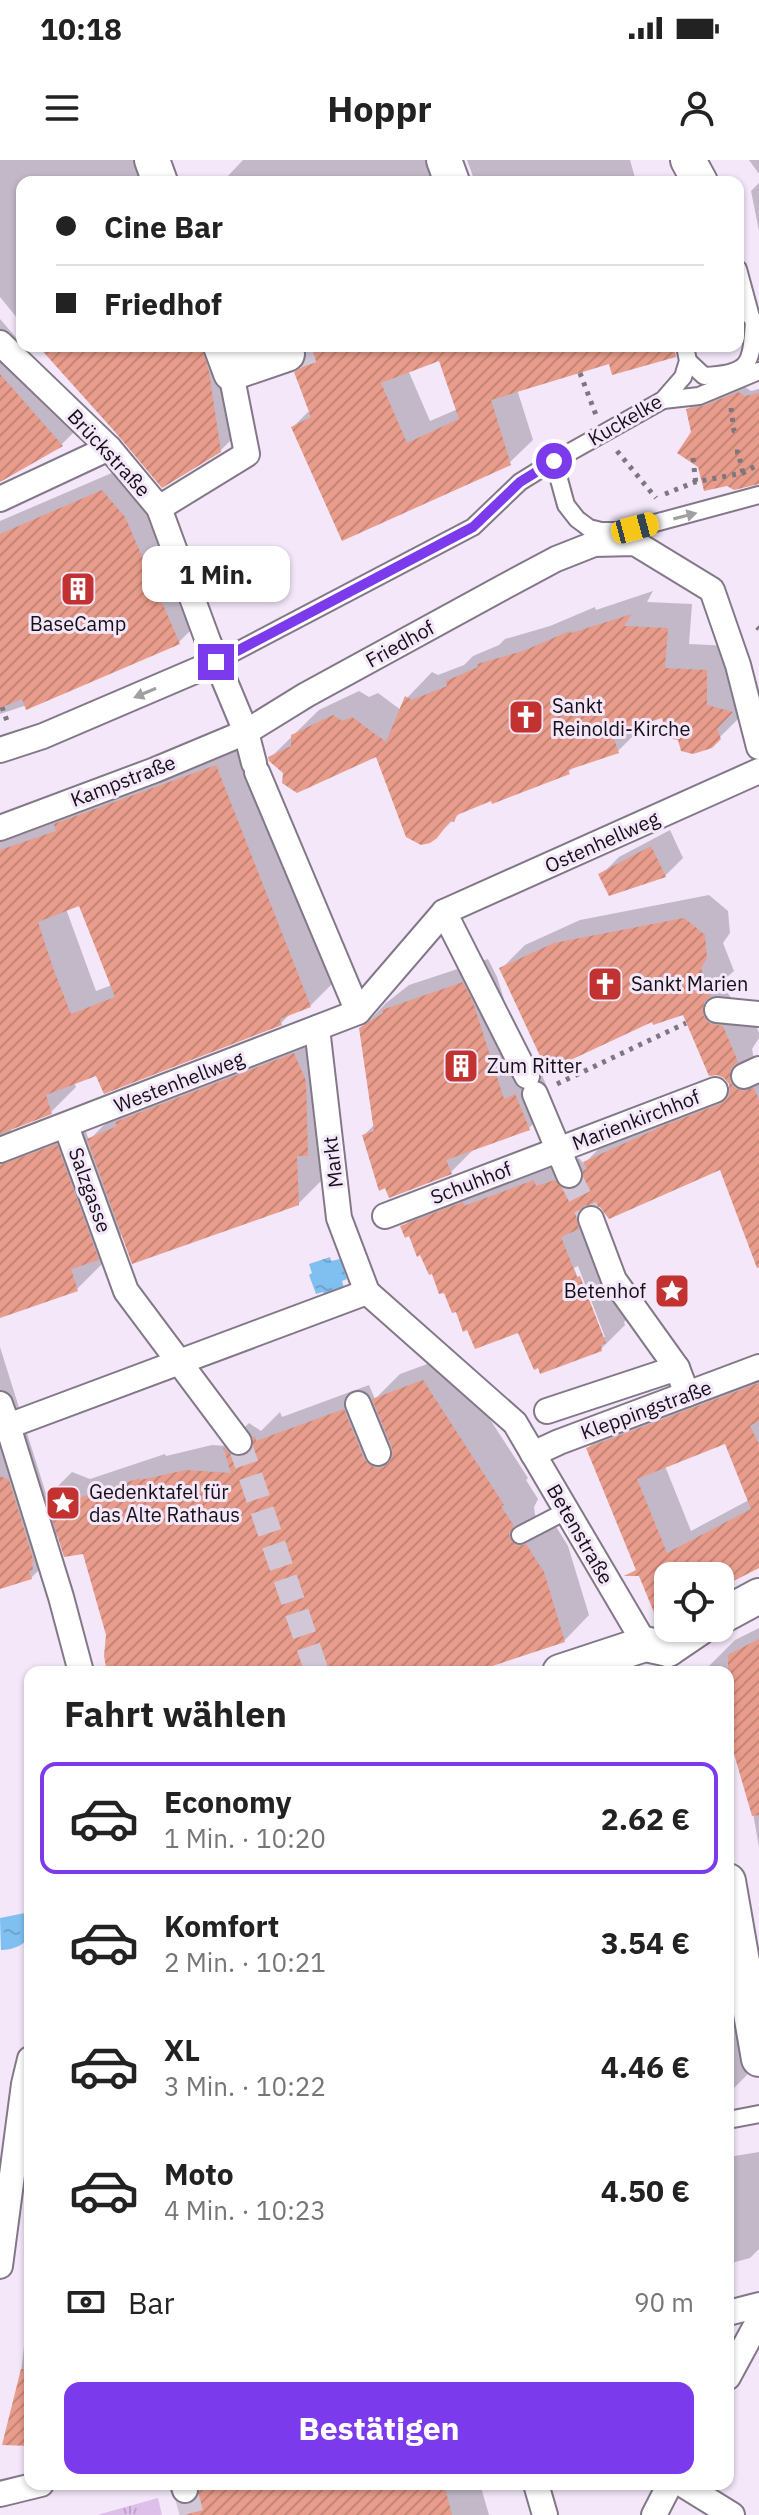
<!DOCTYPE html>
<html lang="de">
<head>
<meta charset="utf-8">
<style>
  :root { --surface:#fff; --page:#f2f2f2; --text:#222; --muted:#767676; --line:#e0e0e0; --accent:#7c3aed }
  body { margin:0; font-family:"IBM Plex Sans",sans-serif; background:var(--page); color:var(--text); height:100vh; display:flex; flex-direction:column; font-size:30px; white-space:nowrap }
  * { box-sizing:border-box; margin:0 }
  p { font-size:26px; color:var(--muted) }
  .icon { flex:none; width:44px; height:44px; fill:none; stroke:currentColor; stroke-width:2; stroke-linecap:round; stroke-linejoin:round }
  .map { position:relative; flex:1; overflow:hidden }
  .drawer { position:absolute; left:24px; top:1506px; width:710px; height:824px; display:flex; flex-direction:column; background:var(--surface); border-radius:16px; box-shadow:0 2px 6px #0004 }
  .drawer>* { flex:none }
  .hud { position:absolute; left:16px; top:16px; width:728px; height:176px; border-radius:16px; box-shadow:0 2px 6px #0004; display:grid; align-content:center; height:176px; padding:0 40px; background:var(--surface) }
  .tools { position:absolute; left:654px; top:1402px; display:grid; gap:16px }
  .tools a { display:grid; place-items:center; width:80px; height:80px; border-radius:16px; background:var(--surface); box-shadow:0 2px 6px #0004; font-size:40px }
  .end { position:absolute; width:36px; height:36px; margin:-18px; border:10px solid #7c3aed; background:#fff; box-shadow:0 0 0 4px #fff }
  .from { border-radius:50% }
  .bubble { position:absolute; height:56px; border-radius:16px; background:var(--surface); box-shadow:0 2px 6px #0004; font-size:26px; font-weight:700; line-height:56px; text-align:center }
  .car { position:absolute; width:24px; height:48px; margin:-24px -12px; border-radius:10px; box-shadow:0 0 6px 2px #0007; background:linear-gradient(#f5c518 24%,#345 0 40%,#f5c518 0 76%,#345 0 86%,#f5c518 0) }
  .hud b { display:flex; align-items:center; gap:28px; height:76px; font-size:30px }
  .hud b+b { border-top:2px solid var(--line) }
  .hud i { width:20px; height:20px; background:var(--text) }
  ul { padding:0; list-style:none }
  li { display:flex; align-items:center; gap:24px; height:112px; margin:0 16px 12px; padding:0 24px; border:4px solid transparent; border-radius:16px }
  li div { flex:1 }
  li b { display:block; font-size:30px }
  li em { font-style:normal; font-weight:700 }
  li.active { border-color:var(--accent) }
  li>.icon { width:72px; height:72px; stroke-width:1.5 }
  h2 { padding:0 40px; font-size:36px; line-height:96px }
  .pay { display:flex; align-items:center; gap:20px; height:88px; padding:0 40px; font-size:30px }
  .pay p { margin-inline-start:auto }
  .cta { display:flex; gap:16px; margin-top:auto; padding:16px 40px }
  .cta a { flex:1; height:92px; border-radius:16px; background:var(--accent); color:#fff; font-size:32px; font-weight:700; line-height:92px; text-align:center }
  .status { display:flex; justify-content:space-between; align-items:center; height:56px; padding:0 40px; background:var(--surface); direction:ltr }
  .status svg { height:22px; fill:currentColor }
  header { display:flex; justify-content:space-between; align-items:center; height:104px; padding:0 40px; background:var(--surface); font-size:36px; font-weight:700 }
  .map>svg:first-child { display:block }
</style>
</head>
<body>
<div class="status"><b>10:18</b><svg viewBox="0 0 49 12"><path d="M0 12V9h3v3zM5 12V6h3v6zM10 12V3h3v9zM15 12V0h3v12zM26 1h20v11H26zM47 4h2v5h-2z"/></svg></div>
<header><svg class="icon" aria-label="menu" viewBox="0 0 24 24"><path d="M4 6h16M4 12h16M4 18h16"/></svg>Hoppr<svg class="icon" aria-label="person" viewBox="0 0 24 24"><circle cx="12" cy="8" r="4"/><path d="M4 21q1-7 8-7t8 7"/></svg></header>
<div class="map">
<svg width="759" height="2355" viewBox="0 0 759 2355">
  <defs>
    <pattern id="park-tufts" width="24" height="20" patternUnits="userSpaceOnUse" patternTransform="scale(2)"><rect width="24" height="20" fill="#ddbfe9"/><path d="M3 7l-1-3M5 7V3M7 7l1-3M15 17l-1-3M17 17v-4M19 17l1-3" fill="none" stroke="#bda3c7"/></pattern>
    <pattern id="water-ripples" width="26" height="14" patternUnits="userSpaceOnUse" patternTransform="scale(2)"><rect width="26" height="14" fill="#80c0f0"/><path d="M2 4q2-2 4 0t4 0M15 11q2-2 4 0t4 0" fill="none" stroke="#6ea4cd"/></pattern>
    <pattern id="building-hatch" width="6" height="6" patternUnits="userSpaceOnUse" patternTransform="scale(2)"><rect width="6" height="6" fill="#e89c8b"/><path d="M-1 1l2-2M0 6l6-6M5 7l2-2" fill="none" stroke="#c68577"/></pattern>
  </defs>
  <rect width="100%" height="100%" fill="#f3e7f9"/>
  <!-- park -->
  <polygon fill="url(#park-tufts)" points="158,2338 162,2355 97,2355"/>
  <!-- water -->
  <g fill="url(#water-ripples)">
    <polygon points="330,1097 331,1101 340,1099 347,1119 342,1121 344,1128 325,1135 323,1132 316,1134 309,1115 312,1113 309,1104"/>
    <path d="M 30,1752 C 30,1758 32,1768 30,1774 C 26,1786 11,1790 1,1790 L 0,1758 Z"/>
  </g>
  <!-- shadow -->
  <g fill="#0003" fill-rule="evenodd">
    <polygon points="0,0 162,0 174,22 22,22 22,164 0,137"/>
    <polygon points="243,0 446,0 454,22 226,22 225,19"/>
    <polygon points="467,0 630,0 636,21 475,22"/>
    <polygon points="749,0 759,0 759,14"/>
    <polygon points="759,23 759,71 751,31"/>
    <polygon points="0,159 87,259 62,284 0,319"/>
    <polygon points="40,186 231,186 244,267 220,291"/>
    <path d="M 307,186 L 517,186 L 515,223 L 533,280 L 509,303 L 293,267 L 310,250 ZM 440,199 L 458,249 L 430,261 L 408,210 Z"/>
    <polygon points="745,227 751,231 759,229 759,321 693,273 688,249 694,244 711,241"/>
    <polygon points="128,306 204,457 179,482 27,545 0,554 0,361"/>
    <polygon points="653,431 647,442 692,444 689,484 731,486 745,552 711,586 680,578 663,556 642,563 643,566 618,591 575,605 568,612 463,650 436,677 377,594 285,612 270,598 319,550 359,531 369,537 378,533 401,550 407,538 432,512 438,515 464,505 473,496 499,485 505,479 550,466 595,447 596,450"/>
    <path d="M 241,582 L 335,821 L 310,846 L 292,852 L 281,863 L 97,914 L 74,922 L 76,927 L 51,952 L 10,968 L 11,971 L 16,978 L 82,961 L 89,980 L 114,955 L 319,869 L 323,1019 L 298,1044 L 123,1073 L 100,1096 L 102,1104 L 77,1129 L 0,1156 L 0,674 ZM 80,743 L 112,825 L 96,831 L 66,749 Z"/>
    <polygon points="670,670 683,698 665,716 601,715 619,697"/>
    <path d="M 709,735 L 728,751 L 730,773 L 723,783 L 734,811 L 727,817 L 726,831 L 733,840 L 746,842 L 759,873 L 759,878 L 752,889 L 754,899 L 759,903 L 759,1108 L 721,1008 L 600,1045 L 586,1059 L 628,1158 L 624,1162 L 625,1165 L 601,1189 L 519,1170 L 457,1149 L 410,1073 L 403,1067 L 426,1043 L 557,998 L 560,1004 L 579,998 L 584,1004 L 609,978 L 731,926 L 684,853 L 501,809 L 525,785 L 580,760 ZM 578,1106 L 605,1177 L 601,1177 L 574,1108 Z"/>
    <polygon points="488,799 497,817 528,916 540,910 554,944 529,968 476,987 450,1013 364,975 375,964 361,869 386,843 409,825"/>
    <polygon points="0,1187 47,1337 72,1312 90,1319 165,1294 166,1296 212,1285 226,1286 249,1263 261,1271 280,1252 282,1257 369,1225 375,1239 400,1214 449,1196 528,1318 526,1320 538,1339 534,1347 535,1355 545,1361 552,1360 568,1386 589,1455 564,1481 468,1512 109,1512 108,1474 85,1391 59,1374 56,1378 57,1384 54,1387 56,1393 31,1418 0,1426"/>
    <path d="M 759,1210 L 759,1406 L 720,1426 L 720,1416 L 668,1416 L 668,1452 L 588,1288 L 612,1265 ZM 727,1281 L 749,1340 L 691,1371 L 665,1306 Z"/>
    <polygon points="759,1468 759,1687 753,1653 728,1567 728,1512 709,1512 707,1508 735,1480"/>
    <polygon points="632,1503 636,1512 603,1512"/>
    <polygon points="728,1798 747,1915 728,1934"/>
    <polygon points="759,1992 759,2089 750,2098 728,2104 728,1997"/>
    <polygon points="30,2135 30,2284 20,2221"/>
    <polygon points="199,2324 480,2324 489,2355 183,2355 180,2343"/>
  </g>
  <!-- building -->
  <g fill="url(#building-hatch)" fill-rule="evenodd">
    <polygon points="38,186 202,186 209,212 221,292 162,328 116,273"/>
    <path d="M 305,186 L 352,186 L 355,193 L 376,186 L 674,186 L 676,197 L 612,215 L 609,204 L 491,240 L 511,305 L 342,381 L 291,267 L 311,257 L 294,212 L 302,207 L 306,199 ZM 439,201 L 459,259 L 407,283 L 381,223 Z"/>
    <polygon points="0,214 63,286 0,322"/>
    <polygon points="738,232 745,236 759,233 759,324 734,330 727,326 704,331 698,307 677,293 691,272 686,249 703,246"/>
    <polygon points="102,330 125,357 180,484 26,550 22,539 0,548 0,374"/>
    <polygon points="632,454 624,466 668,468 665,508 707,510 707,545 733,552 717,569 721,579 712,588 693,594 681,591 678,580 667,578 662,558 612,574 619,593 568,610 570,614 492,644 491,641 457,655 454,662 450,661 437,678 430,683 421,685 406,677 376,597 297,633 282,623 283,613 269,601 268,597 291,586 291,575 333,555 342,561 352,557 386,582 405,536 412,540 447,526 446,521 478,507 477,504 523,491 570,471 571,473"/>
    <path d="M 216,605 L 311,847 L 280,859 L 282,865 L 104,934 L 96,916 L 46,935 L 52,954 L 0,974 L 0,690 L 56,671 L 54,664 ZM 79,746 L 115,837 L 71,854 L 54,811 L 38,762 Z"/>
    <polygon points="651,686 666,717 609,736 598,714"/>
    <polygon points="684,758 705,775 707,798 701,808 711,836 704,842 703,855 709,863 723,866 738,902 731,908 730,922 735,928 742,931 754,928 759,940 759,1107 757,1108 720,1010 609,1059 600,1047 586,1045 580,1049 576,1056 579,1069 561,1077 577,1117 580,1116 606,1183 601,1185 602,1191 540,1214 538,1208 534,1210 518,1173 475,1189 467,1170 463,1172 456,1152 452,1153 444,1133 439,1134 432,1114 429,1115 420,1095 417,1097 409,1076 405,1078 400,1066 463,1042 464,1046 534,1020 536,1026 555,1020 561,1027 574,1029 581,1023 583,1010 587,1009 583,1002 665,965 720,944 727,939 730,932 729,924 724,918 717,915 709,916 683,855 653,865 652,862 547,911 499,808 554,783"/>
    <polygon points="463,822 473,842 504,939 515,934 530,970 446,1000 452,1014 389,1038 385,1028 379,1031 362,975 374,971 359,868 383,853 382,850"/>
    <polygon points="294,893 306,921 308,996 297,996 299,1045 132,1104 87,979 117,966 115,962"/>
    <polygon points="57,984 99,1100 71,1109 78,1131 0,1158 0,1005"/>
    <polygon points="423,1220 504,1345 501,1346 514,1366 509,1374 511,1381 519,1386 526,1384 544,1412 565,1482 474,1512 107,1512 104,1496 106,1475 83,1394 64,1397 45,1336 63,1343 140,1318 140,1320 186,1310 231,1313 223,1287 232,1295 242,1297 252,1289 253,1277 255,1276 256,1281 344,1249 364,1299 375,1308 383,1307 390,1302 392,1288 372,1239"/>
    <path d="M 759,1223 L 759,1261 L 750,1266 L 759,1284 L 759,1408 L 720,1428 L 720,1416 L 668,1416 L 668,1465 L 664,1468 L 660,1467 L 639,1416 L 624,1416 L 636,1410 L 586,1288 ZM 725,1284 L 751,1349 L 667,1393 L 637,1319 Z"/>
    <polygon points="0,1316 9,1320 34,1402 32,1402 33,1410 29,1411 32,1419 0,1429"/>
    <polygon points="759,1479 759,1655 752,1656 728,1573 728,1495"/>
    <polygon points="21,2209 30,2210 30,2286 2,2285"/>
    <polygon points="208,2324 444,2324 452,2355 181,2355 178,2343 190,2344 197,2339 199,2326"/>
  </g>
  <g fill="none" stroke-linecap="round" stroke-linejoin="round">
    <!-- pedestrian-tunnel -->
    <g stroke="#d2c7d7" stroke-width="24" stroke-dasharray="24 12" stroke-linecap="butt">
      <polyline points="569,1015 591,1059"/>
      <polyline points="239,1282 317,1512"/>
      <polyline points="185,2330 192,2355"/>
    </g>
    <!-- minor-tunnel -->
    <polyline stroke="#d2c7d7" stroke-width="34" stroke-dasharray="34 17" stroke-linecap="butt" points="287,194 311,186"/>
    <defs>
      <g id="service">
        <polyline points="738,109 751,157 758,167"/>
        <polyline points="685,186 688,201 683,217 663,240 554,301 566,345 577,359 589,368 601,371 625,371 759,335"/>
        <path d="M 688,201 L 704,216 C 752,214 751,203 754,161"/>
        <polyline points="663,240 699,236 759,211"/>
        <polyline points="216,502 473,367 520,322 554,301"/>
        <polyline points="520,1375 566,1351"/>
        <polyline points="728,1960 759,1954"/>
      </g>
      <g id="pedestrian">
        <polyline points="0,183 109,288 159,348 208,481 246,572 254,603"/>
        <polyline points="0,339 109,288"/>
        <polyline points="159,348 247,294 231,213"/>
        <polyline points="0,590 43,576 216,502"/>
        <polyline points="257,612 358,852"/>
        <polyline points="0,668 155,610 246,572 306,535 500,429 556,399 594,384 635,383 712,430 738,505 759,587"/>
        <polyline points="444,752 527,916"/>
        <polyline points="717,850 759,854"/>
        <polyline points="317,868 339,1058 367,1132 515,1263 645,1484"/>
        <polyline points="744,916 759,909"/>
        <polyline points="535,934 569,1015"/>
        <polyline points="66,966 126,1131 239,1282"/>
        <polyline points="0,990 358,852 444,752 759,611"/>
        <polyline points="385,1056 715,930"/>
        <polyline points="591,1059 614,1120 677,1208 687,1234"/>
        <polyline points="0,1244 8,1266 367,1132"/>
        <polyline points="358,1244 378,1293"/>
        <polyline points="547,1251 677,1208"/>
        <polyline points="8,1266 61,1437 81,1512"/>
        <polyline points="533,1294 559,1282 759,1207"/>
        <polyline points="0,2106 24,1924 30,1899"/>
        <polyline points="728,2153 759,2145"/>
        <polyline points="728,2217 759,2160"/>
        <polyline points="183,2324 185,2330"/>
        <polyline points="536,2324 545,2355"/>
        <polyline points="682,2324 732,2355"/>
        <polyline points="0,2334 41,2324"/>
        <polyline points="654,2355 670,2324"/>
      </g>
      <g id="minor">
        <polyline points="152,0 160,22"/>
        <polyline points="444,0 452,22"/>
        <polyline points="688,0 700,22"/>
        <polyline points="221,186 231,213 287,194"/>
        <polyline points="720,1457 759,1436"/>
        <polyline points="668,1489 699,1468"/>
        <polyline points="560,1512 645,1484 668,1489"/>
        <polyline points="728,1721 759,1899"/>
      </g>
    </defs>
    <!-- service casing -->
    <use href="#service" stroke="#837888" stroke-width="20"/>
    <!-- pedestrian casing -->
    <use href="#pedestrian" stroke="#837888" stroke-width="28"/>
    <!-- minor casing -->
    <use href="#minor" stroke="#837888" stroke-width="38"/>
    <!-- path -->
    <g stroke="#7e7681" stroke-width="5" stroke-dasharray="4 6" stroke-linecap="butt">
      <polyline points="580,213 596,255"/>
      <polyline points="731,248 734,271 737,272"/>
      <polyline points="617,291 656,338"/>
      <polyline points="735,292 738,292 743,313"/>
      <polyline points="693,298 696,325"/>
      <polyline points="665,334 695,322 743,313 759,304"/>
      <polyline points="757,467 759,469"/>
      <polyline points="2,547 7,561"/>
      <polyline points="557,924 686,863"/>
    </g>
    <!-- service -->
    <use href="#service" stroke="#fff" stroke-width="16"/>
    <!-- pedestrian -->
    <use href="#pedestrian" stroke="#fff" stroke-width="24"/>
    <!-- minor -->
    <use href="#minor" stroke="#fff" stroke-width="34"/>
  </g>
  <!-- one-way arrows -->
  <defs><path id="oneway-solid" d="M-6-.8H1V-3.2L6.5 0L1 3.2V.8H-6Z" transform="scale(2)"/></defs>
  <g fill="#a19fa2">
    <use href="#oneway-solid" transform="translate(685 356) rotate(-14)"/>
    <use href="#oneway-solid" transform="translate(145 533) rotate(157)"/>
  </g>
  <g fill="none" stroke-linecap="round" stroke-linejoin="round">
    <!-- route -->
    <polyline stroke="#7c3aed" stroke-width="10" points="216,502 473,367 520,322 554,301"/>
  </g>
  <!-- icons -->
  <defs>
    <symbol id="building-square" viewBox="-11 -11 22 22"><rect x="-9" y="-9" width="18" height="18" rx="4" fill="#c13231" stroke="#f3e7f9"/><path d="M-4-6H4V6H1V3H-1V6H-4ZM-2.5-4.3h1.7v1.8h-1.7ZM.8-4.3h1.7v1.8H.8ZM-2.5-1h1.7V.8h-1.7ZM.8-1h1.7V.8H.8Z" fill="#fff"/></symbol>
    <symbol id="church-square" viewBox="-11 -11 22 22"><rect x="-9" y="-9" width="18" height="18" rx="4" fill="#c13231" stroke="#f3e7f9"/><path d="M-1.2-6h2.4v3.5h3.3v2.4h-3.3V6h-2.4V-.1h-3.3v-2.4h3.3Z" fill="#fff"/></symbol>
    <symbol id="sight-square" viewBox="-11 -11 22 22"><rect x="-9" y="-9" width="18" height="18" rx="4" fill="#c13231" stroke="#f3e7f9"/><path d="M0-6L1.8-2.2L6-1.7L2.9 1.2L3.7 5.4L0 3.3L-3.7 5.4L-2.9 1.2L-6-1.7L-1.8-2.2Z" fill="#fff"/></symbol>
  </defs>
  <g fill-rule="evenodd">
    <use href="#building-square" x="58" y="409" width="40" height="40"/>
    <use href="#church-square" x="506" y="537" width="40" height="40"/>
    <use href="#church-square" x="585" y="804" width="40" height="40"/>
    <use href="#building-square" x="441" y="886" width="40" height="40"/>
    <use href="#sight-square" x="652" y="1111" width="40" height="40"/>
    <use href="#sight-square" x="43" y="1323" width="40" height="40"/>
  </g>
  <g text-anchor="middle" stroke-width="6" stroke-linejoin="round" paint-order="stroke">
    <!-- street labels -->
    <g font-size="20" fill="#151016" stroke="#f3e7f9">
      <text transform="translate(625 260) rotate(-30)" y="7">Kuckelke</text>
      <text transform="translate(109 293) rotate(47)" y="7">Brückstraße</text>
      <text transform="translate(400 484) rotate(-29)" y="7">Friedhof</text>
      <text transform="translate(123 621) rotate(-21)" y="7">Kampstraße</text>
      <text transform="translate(602 682) rotate(-24)" y="7">Ostenhellweg</text>
      <text transform="translate(179 922) rotate(-21)" y="7">Westenhellweg</text>
      <text transform="translate(636 960) rotate(-21)" y="7">Marienkirchhof</text>
      <text transform="translate(333 1002) rotate(-97)" y="7">Markt</text>
      <text transform="translate(471 1023) rotate(-21)" y="7">Schuhhof</text>
      <text transform="translate(90 1030) rotate(70)" y="7">Salzgasse</text>
      <text transform="translate(646 1250) rotate(-20)" y="7">Kleppingstraße</text>
      <text transform="translate(580 1374) rotate(60)" y="7">Betenstraße</text>
    </g>
    <!-- poi labels -->
    <g font-size="20" fill="#151016" stroke="#f3e7f9" text-anchor="start">
      <text x="78" y="471" text-anchor="middle">BaseCamp</text>
      <text x="552" y="553">Sankt<tspan x="552" dy="23">Reinoldi-Kirche</tspan></text>
      <text x="631" y="831">Sankt Marien</text>
      <text x="487" y="913">Zum Ritter</text>
      <text x="646" y="1138" text-anchor="end">Betenhof</text>
      <text x="89" y="1339">Gedenktafel für<tspan x="89" dy="23">das Alte Rathaus</tspan></text>
    </g>
  </g>
</svg>
<div class="tools">
<a><svg class="icon" aria-label="locate" viewBox="0 0 24 24"><circle cx="12" cy="12" r="6"/><path d="M12 2v4M12 18v4M2 12h4M18 12h4"/></svg></a>
</div>
<i class="end from" style="left:554px;top:301px"></i>
<i class="end" style="left:216px;top:502px"></i>
<div class="bubble" style="left:142px;top:386px;width:148px">1 Min.</div>
<i class="car" style="left:635px;top:368px;rotate:75deg"></i>
<div class="hud">
<b><i class="from"></i>Cine Bar</b>
<b><i></i>Friedhof</b>
</div>
<section class="drawer">
<h2>Fahrt wählen</h2>
<ul>
<li class="active"><svg class="icon" aria-label="car" viewBox="0 0 24 24"><path d="M5 17H2v-5l4-1 3-4h7l3 4 3 1v5h-3M9 17h6M6 11h13"/><circle cx="7" cy="17" r="2"/><circle cx="17" cy="17" r="2"/></svg><div><b>Economy</b><p>1 Min. · 10:20</p></div><em>2.62 €</em></li>
<li><svg class="icon" aria-label="car" viewBox="0 0 24 24"><path d="M5 17H2v-5l4-1 3-4h7l3 4 3 1v5h-3M9 17h6M6 11h13"/><circle cx="7" cy="17" r="2"/><circle cx="17" cy="17" r="2"/></svg><div><b>Komfort</b><p>2 Min. · 10:21</p></div><em>3.54 €</em></li>
<li><svg class="icon" aria-label="car" viewBox="0 0 24 24"><path d="M5 17H2v-5l4-1 3-4h7l3 4 3 1v5h-3M9 17h6M6 11h13"/><circle cx="7" cy="17" r="2"/><circle cx="17" cy="17" r="2"/></svg><div><b>XL</b><p>3 Min. · 10:22</p></div><em>4.46 €</em></li>
<li><svg class="icon" aria-label="car" viewBox="0 0 24 24"><path d="M5 17H2v-5l4-1 3-4h7l3 4 3 1v5h-3M9 17h6M6 11h13"/><circle cx="7" cy="17" r="2"/><circle cx="17" cy="17" r="2"/></svg><div><b>Moto</b><p>4 Min. · 10:23</p></div><em>4.50 €</em></li>
</ul>
<div class="pay"><svg class="icon" aria-label="cash" viewBox="0 0 24 24"><path d="M3 7h18v10H3z"/><circle cx="12" cy="12" r="2"/></svg>Bar<p>90 m</p></div>
<div class="cta"><a>Bestätigen</a></div>
</section>
</div>
</body>
</html>
